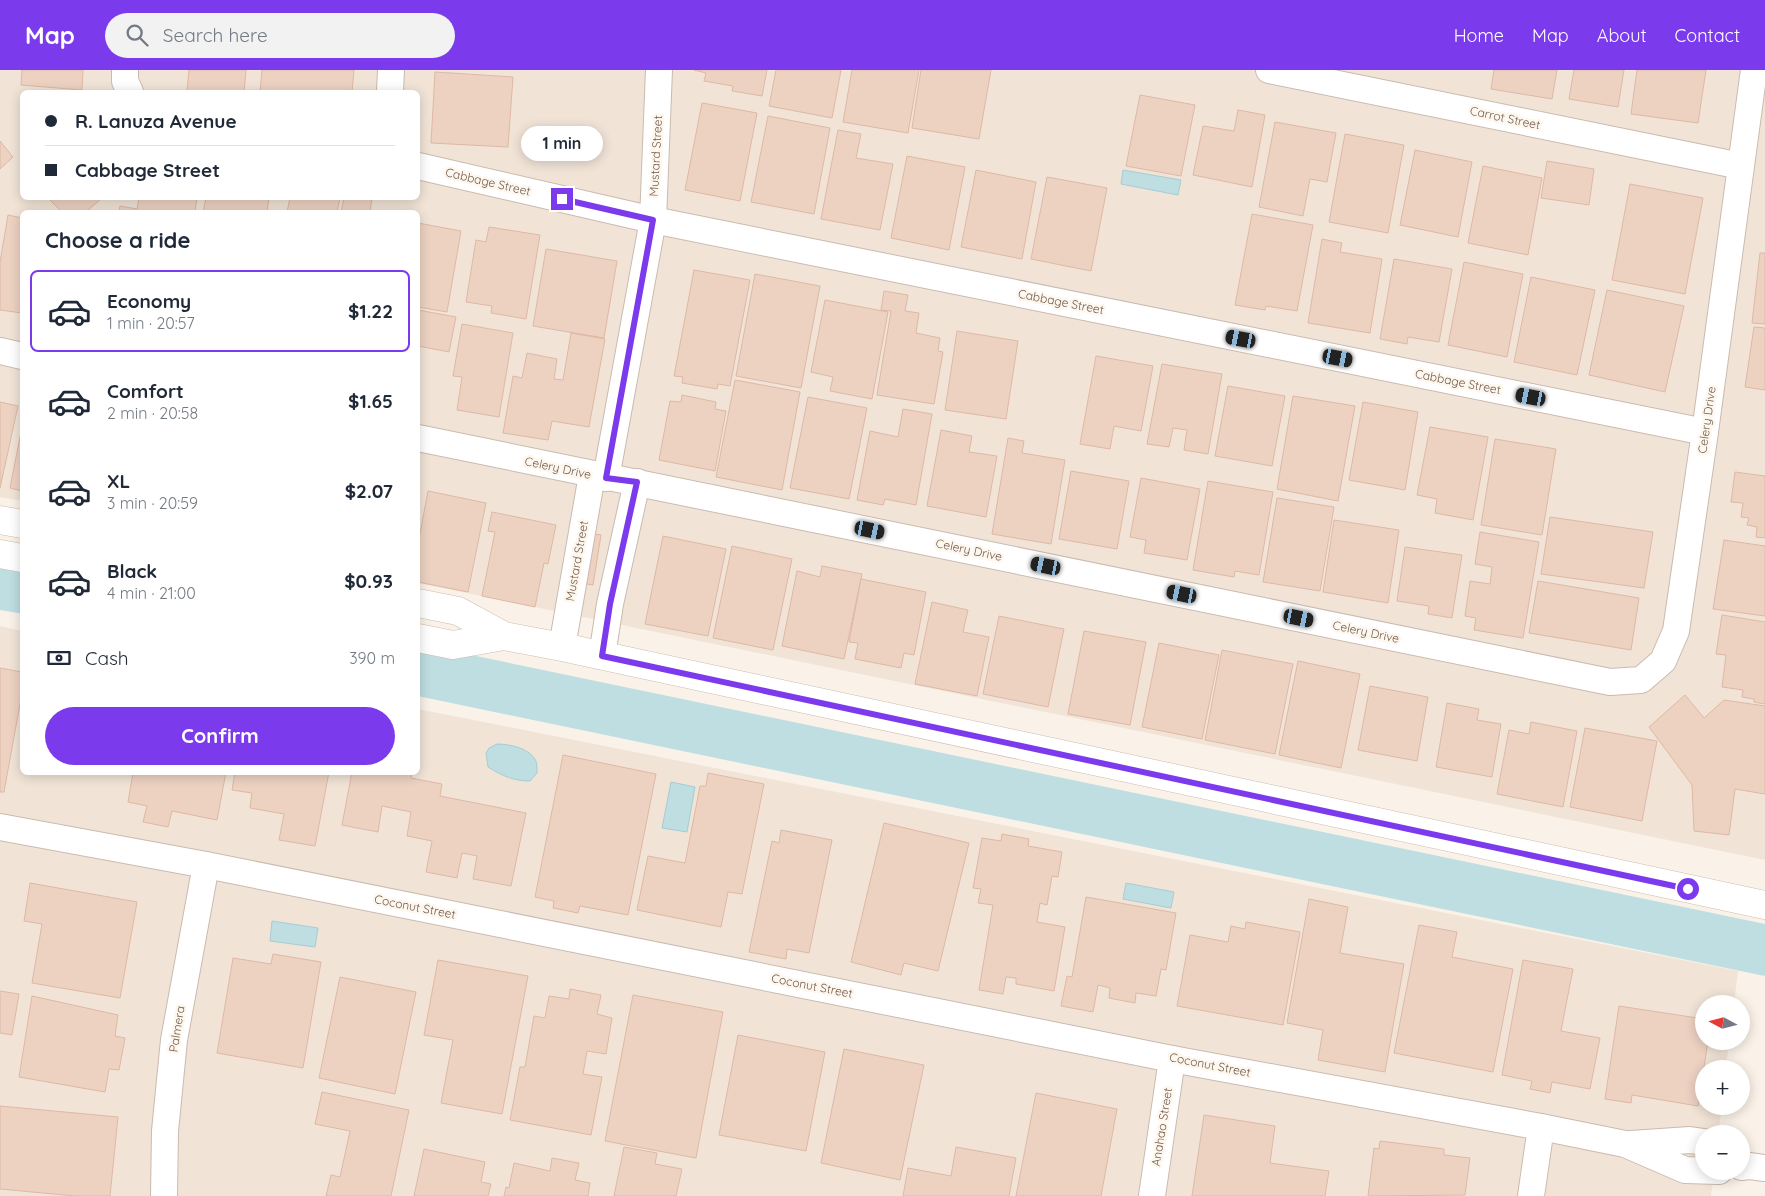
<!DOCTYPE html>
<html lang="en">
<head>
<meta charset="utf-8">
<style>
  :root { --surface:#fff; --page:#f2f2f3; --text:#1f2937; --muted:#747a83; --line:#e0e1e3; --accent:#7c3aed }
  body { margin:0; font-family:Quicksand,sans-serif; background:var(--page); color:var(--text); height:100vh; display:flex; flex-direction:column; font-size:19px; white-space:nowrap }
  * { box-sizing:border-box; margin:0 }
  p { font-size:16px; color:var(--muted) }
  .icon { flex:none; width:28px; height:28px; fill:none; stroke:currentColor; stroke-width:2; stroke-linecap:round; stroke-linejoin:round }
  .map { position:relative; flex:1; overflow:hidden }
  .sheet { position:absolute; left:20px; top:140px; width:400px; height:565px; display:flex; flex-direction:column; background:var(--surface); border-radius:8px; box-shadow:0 2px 12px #0003 }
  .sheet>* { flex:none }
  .hud { position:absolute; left:20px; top:20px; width:400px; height:110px; border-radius:8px; box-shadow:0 2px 12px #0003; display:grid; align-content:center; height:110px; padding:0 25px; background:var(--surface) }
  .needle { width:32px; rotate:277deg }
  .buttons { position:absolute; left:1695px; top:925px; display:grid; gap:10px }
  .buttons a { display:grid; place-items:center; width:55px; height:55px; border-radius:50%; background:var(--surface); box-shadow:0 2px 12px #0003; font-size:25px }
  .end { position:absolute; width:22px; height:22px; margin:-11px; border:6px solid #7c3aed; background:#fff; box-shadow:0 0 0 2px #fff }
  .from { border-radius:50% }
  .bubble { position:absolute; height:35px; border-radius:18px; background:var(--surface); box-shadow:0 2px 12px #0003; font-size:16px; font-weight:700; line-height:35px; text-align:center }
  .car { position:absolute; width:15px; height:30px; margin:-15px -8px; border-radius:6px; box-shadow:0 0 4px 1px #0007; background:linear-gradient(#222 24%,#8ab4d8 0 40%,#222 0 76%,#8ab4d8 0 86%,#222 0) }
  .hud b { display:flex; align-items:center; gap:18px; height:48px; font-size:19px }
  .hud b+b { border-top:1px solid var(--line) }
  .hud i { width:12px; height:12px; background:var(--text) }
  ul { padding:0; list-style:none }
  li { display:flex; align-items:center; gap:15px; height:82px; margin:0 10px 8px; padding:0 15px; border:2px solid transparent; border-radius:8px }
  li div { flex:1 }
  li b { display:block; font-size:19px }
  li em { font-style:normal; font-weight:700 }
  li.selected { border-color:var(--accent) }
  li>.icon { width:45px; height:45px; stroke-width:1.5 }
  h2 { padding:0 25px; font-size:22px; line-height:60px }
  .pay { display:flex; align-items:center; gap:12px; height:55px; padding:0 25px; font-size:19px }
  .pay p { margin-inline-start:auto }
  .primary-button { display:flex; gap:10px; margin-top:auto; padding:10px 25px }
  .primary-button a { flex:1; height:58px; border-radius:30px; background:var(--accent); color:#fff; font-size:20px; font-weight:700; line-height:58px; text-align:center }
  header { display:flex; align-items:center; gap:30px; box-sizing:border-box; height:70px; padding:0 25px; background:var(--accent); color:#fff }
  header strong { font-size:24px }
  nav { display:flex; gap:28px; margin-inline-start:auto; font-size:18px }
  .search { width:350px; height:45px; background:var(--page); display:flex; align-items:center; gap:12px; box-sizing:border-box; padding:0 18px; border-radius:28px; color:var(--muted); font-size:19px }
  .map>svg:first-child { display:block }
</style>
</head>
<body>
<header>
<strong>Map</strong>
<div class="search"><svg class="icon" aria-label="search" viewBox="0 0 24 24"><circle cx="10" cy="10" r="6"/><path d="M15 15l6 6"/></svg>Search here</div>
<nav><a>Home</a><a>Map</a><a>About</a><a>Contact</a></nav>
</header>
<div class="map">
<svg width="1765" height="1126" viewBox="0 0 1765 1126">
  <rect width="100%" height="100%" fill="#faf2e8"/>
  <!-- residential -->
  <g fill="#f1e4d7" fill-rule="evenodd">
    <path d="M 0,0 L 1765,0 L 1765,790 L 418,513 L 418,142 L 22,142 L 22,431 L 0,427 ZM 22,22 L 418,22 L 418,128 L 22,128 Z"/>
    <polygon points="0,556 22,561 22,702 418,702 418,639 1738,901 1734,934 1704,934 1704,971 1729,971 1726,999 1704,999 1704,1036 1722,1036 1718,1064 1704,1064 1704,1101 1714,1101 1711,1126 0,1126"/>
  </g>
  <!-- water -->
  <g fill="#bedee2" stroke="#a5cdd3">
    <polygon points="1123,100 1181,110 1178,125 1121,114"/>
    <path d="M 497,674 C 509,674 530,678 536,691 C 537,695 537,699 537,703 L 530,711 C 514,711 502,706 488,697 L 486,683 L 489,678 Z"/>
    <polygon points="671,712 695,717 687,762 662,758"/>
    <polygon points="1126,813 1174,822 1171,838 1123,829"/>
    <polygon points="272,851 318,858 315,877 270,871"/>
  </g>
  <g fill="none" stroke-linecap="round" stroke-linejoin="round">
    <!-- river -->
    <g stroke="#bedee2" stroke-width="51">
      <polyline points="0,514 22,518"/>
      <polyline points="418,600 1765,880"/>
    </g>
  </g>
  <!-- building -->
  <g fill="#edd2c2" stroke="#deb8a4">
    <polygon points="22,0 83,0 82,20 21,15"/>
    <polygon points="189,0 246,0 244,22 187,21"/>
    <polygon points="262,0 354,0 352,22 260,22"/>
    <polygon points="694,0 767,0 762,26 732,21 733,16 704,11 706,3"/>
    <polygon points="776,0 841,0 832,48 769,36"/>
    <polygon points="852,0 919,0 908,63 843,52"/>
    <polygon points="921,0 991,0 979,69 912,58"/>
    <polygon points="1494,0 1557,0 1552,29 1491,19"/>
    <polygon points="1574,0 1624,0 1618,37 1569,29"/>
    <polygon points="1637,0 1706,0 1698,53 1631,44"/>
    <polygon points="435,2 513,7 508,77 431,73"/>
    <polygon points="1140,25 1195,35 1181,106 1126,96"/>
    <polygon points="702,33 757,43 740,131 685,120"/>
    <polygon points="1238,40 1265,45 1252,117 1193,105 1203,56 1234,61"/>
    <polygon points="768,46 830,58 814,144 751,132"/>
    <polygon points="1275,52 1336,63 1327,112 1310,109 1303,146 1259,137"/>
    <polygon points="838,60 861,64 856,88 893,94 880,160 821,149"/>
    <polygon points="1345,64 1404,75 1388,163 1329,152"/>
    <polygon points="0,71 13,87 0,99"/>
    <polygon points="1415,80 1472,92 1458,167 1400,155"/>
    <polygon points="907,86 965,97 949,180 891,168"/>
    <polygon points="1547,91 1594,99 1589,135 1541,128"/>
    <polygon points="1483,96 1542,108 1528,185 1468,173"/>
    <polygon points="976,100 1036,112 1022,189 961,177"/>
    <polygon points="1047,107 1107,118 1091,201 1031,189"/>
    <polygon points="1630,114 1703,128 1685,224 1612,210"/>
    <polygon points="48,128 102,128 86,142 62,142"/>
    <polygon points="139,128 197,128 195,142 119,142 120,136 137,139"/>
    <polygon points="206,128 269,128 267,142 203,142"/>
    <polygon points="290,128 340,128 337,142 287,142"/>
    <polygon points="344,128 372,129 370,142 341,142"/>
    <polygon points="1252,144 1313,155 1297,241 1266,236 1265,240 1235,235"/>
    <polygon points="8,145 22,148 22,243 0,240 0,192"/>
    <polygon points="418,153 461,161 447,242 418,237"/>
    <polygon points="489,157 540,165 526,249 491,243 492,236 466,232 476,170 486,172"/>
    <polygon points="1322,169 1342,173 1340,182 1382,189 1370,263 1308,253"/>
    <polygon points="546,179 617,191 604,268 533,256"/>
    <polygon points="1760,183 1765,183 1765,254 1752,253"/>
    <polygon points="1394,189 1452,199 1439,272 1408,267 1407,274 1380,269"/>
    <polygon points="1464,192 1523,204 1507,287 1448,275"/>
    <polygon points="694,200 750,210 730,316 718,314 717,319 682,313 683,307 674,306"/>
    <polygon points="755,204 820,216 801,318 736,306"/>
    <polygon points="1531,207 1595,220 1577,305 1514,292"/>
    <polygon points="1607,220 1684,236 1665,322 1589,305"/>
    <polygon points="884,221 908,225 905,241 919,243 916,263 940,268 938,281 943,282 934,334 877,325 891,241 881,240"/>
    <polygon points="825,230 888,242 872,329 830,321 833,307 811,302"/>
    <polygon points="418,240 456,247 449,282 418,276"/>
    <polygon points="462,254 513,263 499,347 457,340 462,307 453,306"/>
    <polygon points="1754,257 1765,258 1765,320 1745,317"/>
    <polygon points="957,261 1018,271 1006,349 945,340"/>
    <polygon points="571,263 605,269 589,357 552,351 548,370 503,363 513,306 522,308 527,283 557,289 554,309 563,310"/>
    <polygon points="1096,286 1153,296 1141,361 1114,356 1110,379 1080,374"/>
    <polygon points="1162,294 1222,304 1208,384 1184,380 1187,360 1173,358 1169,377 1147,374"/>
    <polygon points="735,310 800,322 782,420 716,407"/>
    <polygon points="1228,316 1285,326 1272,396 1215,386"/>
    <polygon points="682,325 716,332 715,339 726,341 715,401 659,390 670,331 681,332"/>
    <polygon points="1293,326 1355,336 1338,431 1277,419"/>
    <polygon points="808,327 867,338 849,429 790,418"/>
    <polygon points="0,332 18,336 0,418"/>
    <polygon points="1363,332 1418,342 1405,420 1349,410"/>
    <polygon points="903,339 932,344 916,435 885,429 883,435 857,430 870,361 898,367"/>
    <polygon points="22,357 22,421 10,418"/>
    <polygon points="1430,357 1488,367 1473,450 1435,443 1437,429 1417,425"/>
    <polygon points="941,360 972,366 969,382 997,386 986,447 927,436"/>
    <polygon points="1008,368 1024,371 1022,383 1065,390 1051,474 992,464"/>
    <polygon points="1495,369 1556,379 1542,465 1481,455"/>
    <polygon points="1071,401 1129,411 1117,479 1059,469"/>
    <polygon points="1735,402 1765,406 1765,468 1756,467 1757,457 1747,455 1749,448 1741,447 1743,433 1731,432"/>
    <polygon points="1141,408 1200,419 1187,490 1144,483 1146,470 1130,467"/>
    <polygon points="1208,411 1273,422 1259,505 1235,501 1234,507 1193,500"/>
    <polygon points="428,421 486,433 468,522 418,512 418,474"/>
    <polygon points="1277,428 1334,437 1320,521 1263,512"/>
    <polygon points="492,442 556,455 548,494 544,493 535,537 482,526 495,462 488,461"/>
    <polygon points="1550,447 1653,462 1644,518 1541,504"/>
    <polygon points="1334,450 1399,460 1388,533 1323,522"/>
    <polygon points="1480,462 1539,472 1523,568 1474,560 1476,548 1465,546 1470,511 1490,514 1492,497 1475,494"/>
    <polygon points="589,463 601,465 593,515 580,513"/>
    <polygon points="663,466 726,479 708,566 645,554"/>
    <polygon points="1724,470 1765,476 1765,546 1713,539"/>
    <polygon points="732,476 792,489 773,580 713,568"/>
    <polygon points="1405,477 1462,485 1452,548 1428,544 1429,536 1397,531"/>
    <polygon points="822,496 862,504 844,589 782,576 797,501 820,507"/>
    <polygon points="861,509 926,522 914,585 904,583 901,598 855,589 858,573 849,572"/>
    <polygon points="1538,511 1639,528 1631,580 1529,563"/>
    <polygon points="932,532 968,540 963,562 989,567 977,626 915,614"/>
    <polygon points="1722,545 1765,552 1765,634 1754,632 1754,629 1742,627 1743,620 1722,617 1726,585 1716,584"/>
    <polygon points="999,546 1064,559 1048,637 983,624"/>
    <polygon points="1084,561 1146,572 1130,655 1068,644"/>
    <polygon points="1159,573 1219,585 1202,669 1142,657"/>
    <polygon points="1222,580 1293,594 1275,684 1205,670"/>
    <polygon points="1298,591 1360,604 1341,698 1279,685"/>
    <polygon points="0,598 22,602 22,623 4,722 0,722"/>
    <polygon points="1370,616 1428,627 1417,691 1358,680"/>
    <polygon points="1685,625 1704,648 1724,630 1765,636 1765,724 1735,719 1729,765 1694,761 1692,715 1649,657"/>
    <polygon points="1447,633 1479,639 1477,650 1501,654 1492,707 1436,697"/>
    <polygon points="1531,652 1577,661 1563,737 1497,724 1509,660 1529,664"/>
    <polygon points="1585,658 1657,671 1642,751 1570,737"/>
    <polygon points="563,685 656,704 628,845 580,836 578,843 553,838 554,831 535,827"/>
    <polygon points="133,702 226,702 217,750 172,741 168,757 143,752 147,736 128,732"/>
    <polygon points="235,702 329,702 315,776 279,770 284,744 250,738 252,723 232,720"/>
    <polygon points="352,702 412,702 411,708 442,714 440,726 526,743 511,816 473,809 477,786 462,783 457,808 426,802 432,771 407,766 411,742 382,736 378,762 342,755"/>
    <polygon points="708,703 764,714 742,824 728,822 721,857 637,840 648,786 685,793 700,716 706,716"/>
    <polygon points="884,753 969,773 938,901 904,893 901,905 851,892"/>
    <polygon points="781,760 832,770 809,883 787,879 786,889 749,882 772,771 779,773"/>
    <polygon points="1002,764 1029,769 1028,776 1062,782 1058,807 1052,806 1047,835 1040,833 1037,852 1065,857 1054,921 1016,914 1016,908 1006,907 1003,924 979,920 993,835 978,833 981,819 973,818 982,768 1001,771"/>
    <polygon points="30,813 137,832 120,928 32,913 42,854 24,851"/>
    <polygon points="1086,827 1176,843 1166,900 1161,899 1156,926 1136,923 1135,933 1109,928 1110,918 1098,915 1093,942 1061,936 1067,906 1072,907"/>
    <polygon points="1309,829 1348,837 1340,883 1404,894 1385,1002 1318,990 1323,960 1287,953"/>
    <polygon points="1246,852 1300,862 1283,955 1177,936 1190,865 1228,872 1231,856 1245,859"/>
    <polygon points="1419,855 1457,862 1452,887 1513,899 1493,1002 1394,983"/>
    <polygon points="273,884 321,892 303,998 217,983 233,888 271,894"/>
    <polygon points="438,890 528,906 502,1044 441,1033 453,970 424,965"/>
    <polygon points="1523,890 1573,899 1561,961 1600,968 1590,1019 1552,1012 1550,1023 1530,1019 1532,1011 1502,1005"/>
    <polygon points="340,907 416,922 395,1024 319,1008"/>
    <polygon points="570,919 601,925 597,944 612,948 606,984 587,981 583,1004 602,1007 591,1065 510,1050 520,997 525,997 534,946 545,948 549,926 569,929"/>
    <polygon points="0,921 19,924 12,965 0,963"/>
    <polygon points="633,925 723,942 696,1088 605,1071"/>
    <polygon points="32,926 118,945 115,966 125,968 119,1000 109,999 105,1022 19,1007"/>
    <polygon points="1619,936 1704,949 1704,971 1708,971 1698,1036 1632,1025 1631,1033 1605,1029"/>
    <polygon points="738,965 825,982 806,1081 719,1065"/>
    <polygon points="844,979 924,995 900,1110 821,1093"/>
    <polygon points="322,1022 409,1040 391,1126 326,1126 331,1105 340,1107 350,1061 315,1054"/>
    <polygon points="1036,1023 1117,1039 1101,1126 1016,1126"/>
    <polygon points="0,1036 118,1047 110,1126 75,1126 0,1119"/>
    <polygon points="1204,1045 1275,1056 1270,1093 1329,1101 1325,1126 1192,1126"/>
    <polygon points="1380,1071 1444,1079 1444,1085 1470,1088 1465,1125 1368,1126 1374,1078 1379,1079"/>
    <polygon points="624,1077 657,1083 655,1094 682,1099 676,1126 614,1126"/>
    <polygon points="956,1077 1016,1088 1009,1126 903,1126 908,1098 951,1106"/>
    <polygon points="424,1079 485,1092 481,1112 491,1114 488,1126 414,1126"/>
    <polygon points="552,1088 579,1093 575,1110 590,1113 588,1126 504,1126 506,1117 509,1118 514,1093 550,1101"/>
  </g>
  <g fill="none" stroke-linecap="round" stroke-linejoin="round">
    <defs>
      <g id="minor">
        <polyline points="125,0 125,11 130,22"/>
        <polyline points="1269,0 1741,96"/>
        <polyline points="390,22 391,0"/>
        <polyline points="418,96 653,150 1705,362"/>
        <polyline points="0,281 22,286"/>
        <polyline points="418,368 1610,612 1641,610 1663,591 1676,561 1705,362 1754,0"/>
        <polyline points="606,408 653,150 659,0"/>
        <polyline points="562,577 592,405"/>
        <polyline points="602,586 610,534 637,412"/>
        <polyline points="0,757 206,795 1172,989 1541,1057 1625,1074 1685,1100 1719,1101"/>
        <polyline points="1631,1074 1690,1070 1704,1072"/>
        <polyline points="1741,1097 1749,1096 1765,1098"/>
        <polyline points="164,1126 165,1061 174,970 206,795"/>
        <polyline points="1152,1126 1172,989"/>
        <polyline points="1531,1126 1541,1057"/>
      </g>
      <g id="secondary">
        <polyline points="0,450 22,454"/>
        <polyline points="0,484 22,488"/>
        <polyline points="418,533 458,541 504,566 562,577 1765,835"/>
        <polyline points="418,568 453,575 504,566"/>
      </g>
    </defs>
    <!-- minor casing -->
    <use href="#minor" stroke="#cbbaaf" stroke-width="28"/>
    <!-- secondary casing -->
    <use href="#secondary" stroke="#cfbcaf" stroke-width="29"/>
    <!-- minor -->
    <use href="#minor" stroke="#fff" stroke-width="26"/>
    <!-- secondary -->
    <use href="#secondary" stroke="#fff" stroke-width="28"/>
  </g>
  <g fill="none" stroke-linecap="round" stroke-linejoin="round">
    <!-- route -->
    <polyline stroke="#7c3aed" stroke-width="6" points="562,129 653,150 606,408 637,412 610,534 602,586 1688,819"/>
  </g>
  <g text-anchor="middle" stroke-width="5" stroke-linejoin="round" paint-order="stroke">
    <!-- street labels -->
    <g font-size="12" fill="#715a4e" stroke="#fdf7ee">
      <text transform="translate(1505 48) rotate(12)" y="4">Carrot Street</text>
      <text transform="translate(656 86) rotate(-87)" y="4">Mustard Street</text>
      <text transform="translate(488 112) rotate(13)" y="4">Cabbage Street</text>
      <text transform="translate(1061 232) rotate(11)" y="4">Cabbage Street</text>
      <text transform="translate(1458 312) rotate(11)" y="4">Cabbage Street</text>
      <text transform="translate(1707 350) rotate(-82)" y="4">Celery Drive</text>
      <text transform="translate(558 398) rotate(12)" y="4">Celery Drive</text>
      <text transform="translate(969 480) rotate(12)" y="4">Celery Drive</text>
      <text transform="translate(577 491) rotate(-80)" y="4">Mustard Street</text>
      <text transform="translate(1366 562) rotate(12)" y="4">Celery Drive</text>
      <text transform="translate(415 837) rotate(11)" y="4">Coconut Street</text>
      <text transform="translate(812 916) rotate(11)" y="4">Coconut Street</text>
      <text transform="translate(177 959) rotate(-81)" y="4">Palmera</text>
      <text transform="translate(1210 995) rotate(11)" y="4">Coconut Street</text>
      <text transform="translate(1162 1057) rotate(-81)" y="4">Anahao Street</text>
    </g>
  </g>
</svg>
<div class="buttons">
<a><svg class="needle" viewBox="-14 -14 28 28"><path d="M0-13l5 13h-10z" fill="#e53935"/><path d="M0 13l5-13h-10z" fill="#747a83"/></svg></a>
<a>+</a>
<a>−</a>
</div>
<i class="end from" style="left:1688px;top:819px"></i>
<i class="end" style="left:562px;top:129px"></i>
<div class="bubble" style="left:521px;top:56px;width:82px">1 min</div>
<i class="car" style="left:1241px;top:269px;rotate:281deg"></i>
<i class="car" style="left:1338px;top:288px;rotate:101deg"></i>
<i class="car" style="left:1531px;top:327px;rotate:281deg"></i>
<i class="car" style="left:870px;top:460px;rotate:102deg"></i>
<i class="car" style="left:1046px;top:496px;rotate:282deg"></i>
<i class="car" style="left:1182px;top:524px;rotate:282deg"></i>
<i class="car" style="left:1299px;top:548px;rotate:102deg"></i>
<div class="hud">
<b><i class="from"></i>R. Lanuza Avenue</b>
<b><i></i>Cabbage Street</b>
</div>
<section class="sheet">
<h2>Choose a ride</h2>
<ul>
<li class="selected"><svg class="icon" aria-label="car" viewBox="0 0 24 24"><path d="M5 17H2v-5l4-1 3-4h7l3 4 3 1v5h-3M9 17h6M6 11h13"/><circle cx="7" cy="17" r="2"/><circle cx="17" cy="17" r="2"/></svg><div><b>Economy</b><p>1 min · 20:57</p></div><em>$1.22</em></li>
<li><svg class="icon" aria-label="car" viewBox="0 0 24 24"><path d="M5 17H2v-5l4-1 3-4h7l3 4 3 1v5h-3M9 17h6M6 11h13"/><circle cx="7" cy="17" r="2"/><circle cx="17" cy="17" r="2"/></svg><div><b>Comfort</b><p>2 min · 20:58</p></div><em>$1.65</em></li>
<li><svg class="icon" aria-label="car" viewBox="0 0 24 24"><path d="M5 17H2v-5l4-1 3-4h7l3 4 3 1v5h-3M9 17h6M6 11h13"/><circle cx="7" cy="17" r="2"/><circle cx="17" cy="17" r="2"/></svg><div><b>XL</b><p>3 min · 20:59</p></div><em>$2.07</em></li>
<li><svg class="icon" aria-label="car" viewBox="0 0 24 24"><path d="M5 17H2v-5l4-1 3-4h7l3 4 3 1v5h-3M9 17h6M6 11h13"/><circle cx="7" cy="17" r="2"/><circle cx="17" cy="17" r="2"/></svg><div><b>Black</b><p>4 min · 21:00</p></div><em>$0.93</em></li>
</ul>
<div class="pay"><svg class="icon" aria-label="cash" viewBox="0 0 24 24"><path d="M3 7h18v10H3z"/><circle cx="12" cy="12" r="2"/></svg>Cash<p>390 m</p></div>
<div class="primary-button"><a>Confirm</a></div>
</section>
</div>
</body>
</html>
